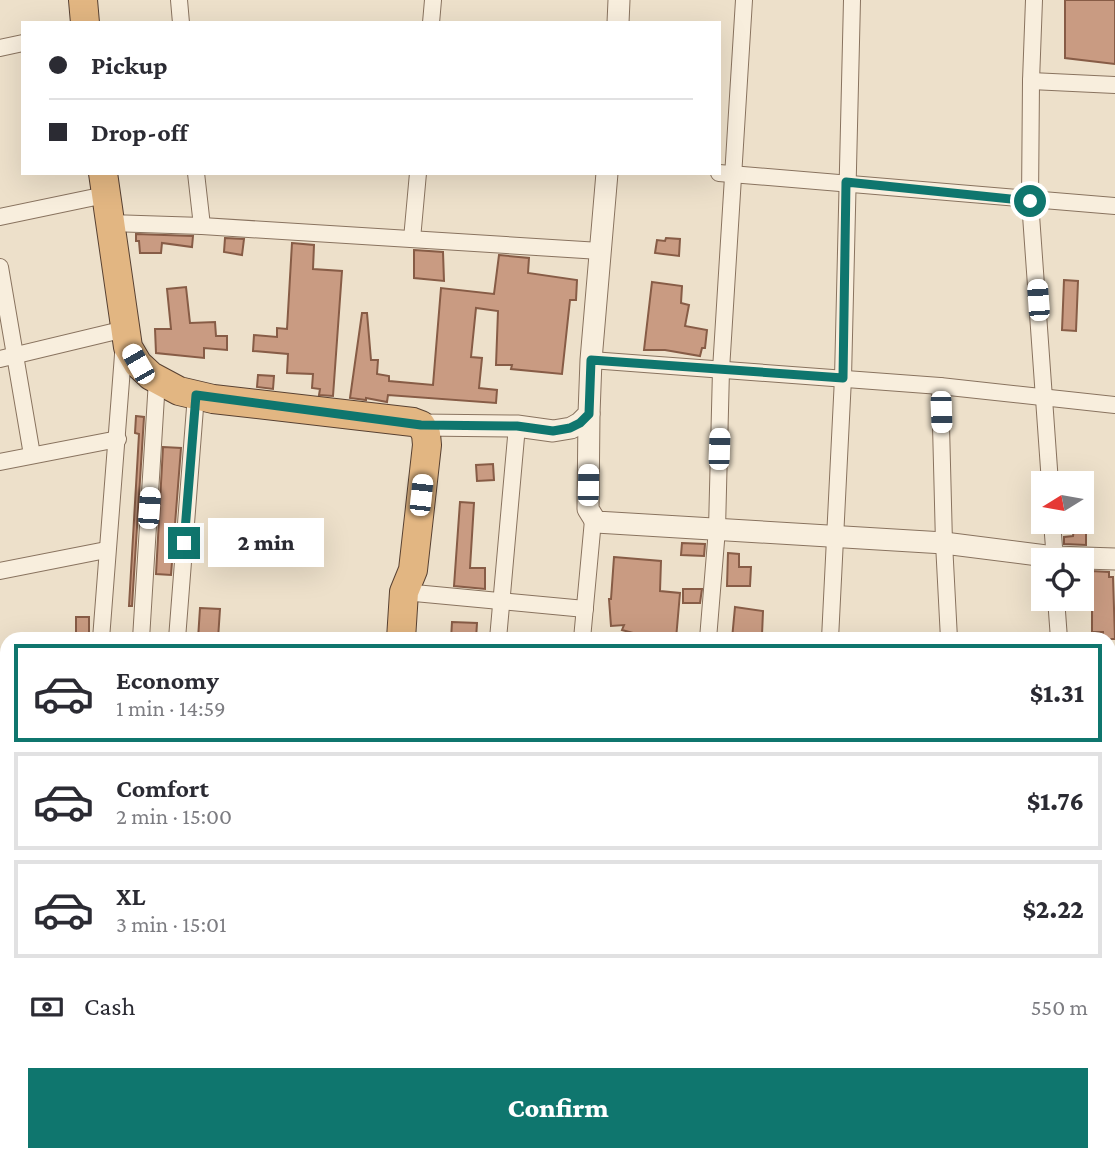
<!DOCTYPE html>
<html lang="en">
<head>
<meta charset="utf-8">
<style>
  :root { --surface:#fff; --page:#f7f7f7; --text:#2b2b33; --muted:#7c7c81; --line:#e1e1e2; --accent:#0f766e }
  body { margin:0; font-family:"Crimson Pro",serif; background:var(--page); color:var(--text); height:100vh; display:flex; flex-direction:column; font-size:26px; white-space:nowrap }
  * { box-sizing:border-box; margin:0 }
  p { font-size:23px; color:var(--muted) }
  .icon { flex:none; width:38px; height:38px; fill:none; stroke:currentColor; stroke-width:2; stroke-linecap:round; stroke-linejoin:round }
  .map { position:relative; flex:1; overflow:hidden }
  .details { position:absolute; left:0px; top:632px; width:1116px; height:530px; display:flex; flex-direction:column; background:var(--surface); border-radius:21px 21px 0 0; box-shadow:0 7px 28px #0002 }
  .details>* { flex:none }
  .banner { position:absolute; left:21px; top:21px; width:700px; height:154px; border-radius:0px; box-shadow:0 7px 28px #0002; display:grid; align-content:center; height:154px; padding:0 28px; background:var(--surface) }
  .needle { width:46px; rotate:259deg }
  .fabs { position:absolute; left:1031px; top:471px; display:grid; gap:14px }
  .fabs a { display:grid; place-items:center; width:63px; height:63px; border-radius:0px; background:var(--surface); box-shadow:0 7px 28px #0002; font-size:35px }
  .end { position:absolute; width:32px; height:32px; margin:-16px; border:9px solid #0f766e; background:#fff; box-shadow:0 0 0 4px #fff }
  .from { border-radius:50% }
  .bubble { position:absolute; height:49px; border-radius:0px; background:var(--surface); box-shadow:0 7px 28px #0002; font-size:23px; font-weight:800; line-height:49px; text-align:center }
  .car { position:absolute; width:21px; height:42px; margin:-21px -10px; border-radius:9px; box-shadow:0 0 5px 2px #0007; background:linear-gradient(#fff 24%,#345 0 40%,#fff 0 76%,#345 0 86%,#fff 0) }
  .banner b { display:flex; align-items:center; gap:24px; height:66px; font-size:26px }
  .banner b+b { border-top:2px solid var(--line) }
  .banner i { width:18px; height:18px; background:var(--text) }
  ul { padding:12px 0 0; list-style:none }
  li { display:flex; align-items:center; gap:21px; height:98px; margin:0 14px 10px; padding:0 14px; border:4px solid var(--line); border-radius:0px }
  li div { flex:1 }
  li b { display:block; font-size:26px }
  li em { font-style:normal; font-weight:800 }
  li.active { border-color:var(--accent) }
  li>.icon { width:63px; height:63px; stroke-width:1.5 }
  .pay { display:flex; align-items:center; gap:18px; height:77px; padding:0 28px; font-size:26px }
  .pay p { margin-inline-start:auto }
  .primary-button { display:flex; gap:14px; margin-top:auto; padding:14px 28px }
  .primary-button a { flex:1; height:80px; border-radius:0px; background:var(--accent); color:#fff; font-size:28px; font-weight:800; line-height:80px; text-align:center }
  .map>svg:first-child { display:block }
</style>
</head>
<body>
<div class="map">
<svg width="1115" height="1161" viewBox="0 0 1115 1161">
  <rect width="100%" height="100%" fill="#ede0ca"/>
  <!-- building -->
  <g fill="#c99b82" stroke="#875c46" stroke-width="2">
    <polygon points="1065,0 1115,0 1115,64 1065,58"/>
    <polygon points="136,234 193,236 192,247 162,243 161,253 140,253 139,241 136,241"/>
    <polygon points="225,238 244,239 242,255 224,252"/>
    <polygon points="666,238 680,239 679,256 655,253 657,240 665,241"/>
    <polygon points="292,243 314,245 313,269 342,271 333,396 319,395 320,389 312,388 313,374 287,373 288,354 253,351 254,335 277,337 277,328 287,329"/>
    <polygon points="414,250 443,252 444,281 414,278"/>
    <polygon points="499,255 529,258 528,273 577,280 576,300 570,300 562,374 511,369 512,365 496,365 498,311 476,308 471,357 482,358 479,388 497,390 496,403 388,395 387,402 366,398 366,400 350,398 362,313 367,313 371,360 378,360 377,374 389,376 389,381 433,385 441,288 494,294"/>
    <polygon points="1064,280 1078,281 1076,331 1062,330"/>
    <polygon points="652,282 682,286 681,303 689,305 685,326 707,330 705,348 702,348 700,356 665,350 644,350"/>
    <polygon points="186,287 190,323 215,322 216,336 227,336 227,350 204,348 204,358 156,353 155,329 171,329 167,289"/>
    <polygon points="258,375 274,376 273,389 257,387"/>
    <polygon points="136,416 144,417 132,606 129,606 139,434 135,433"/>
    <polygon points="163,447 181,448 171,575 156,574"/>
    <polygon points="493,464 494,480 477,481 476,465"/>
    <polygon points="460,502 474,503 470,568 485,568 485,589 454,586"/>
    <polygon points="1074,528 1086,528 1086,545 1064,544 1064,537 1073,536"/>
    <polygon points="682,543 705,544 704,556 681,555"/>
    <polygon points="728,553 739,554 739,567 751,567 750,586 727,586"/>
    <polygon points="614,557 661,561 660,591 680,593 676,639 655,639 622,630 624,625 611,626 609,599 611,599"/>
    <polygon points="1091,571 1109,572 1109,577 1113,577 1115,639 1103,639 1103,632 1092,632 1092,608 1087,608 1087,582 1091,582"/>
    <polygon points="683,589 702,589 700,603 683,603"/>
    <polygon points="735,607 763,611 762,635 744,634 744,639 732,639"/>
    <polygon points="200,608 220,609 218,639 198,639"/>
    <rect x="76" y="617" width="13" height="22"/>
    <polygon points="452,622 477,623 476,639 451,639"/>
  </g>
  <g fill="none" stroke-linecap="round" stroke-linejoin="round">
    <defs>
      <g id="minor">
        <polyline points="179,0 181,23"/>
        <polyline points="1034,0 1031,81 1030,201 1050,483"/>
        <polyline points="431,23 433,0"/>
        <polyline points="0,48 23,43"/>
        <polyline points="1031,81 1115,85"/>
        <polyline points="196,173 202,226"/>
        <polyline points="719,173 1115,206"/>
        <polyline points="0,217 105,195"/>
        <polyline points="110,223 202,226 600,251"/>
        <polyline points="412,239 418,173"/>
        <polyline points="0,267 32,455"/>
        <polyline points="0,359 125,329 101,639"/>
        <polyline points="591,360 940,386 1115,405"/>
        <polyline points="940,386 944,543 949,639"/>
        <polyline points="0,462 118,439"/>
        <polyline points="1052,522 1055,560"/>
        <polyline points="0,571 106,550"/>
        <polyline points="404,592 585,609"/>
        <polyline points="1056,598 1059,639"/>
        <polyline points="141,639 157,380"/>
        <polyline points="177,639 196,395"/>
        <polyline points="498,639 517,426"/>
        <polyline points="582,639 593,520"/>
        <polyline points="708,639 717,529 721,370 744,0"/>
        <polyline points="830,639 843,378 852,0"/>
        <polyline points="0,716 7,714"/>
        <polyline points="1110,747 1115,747"/>
        <polyline points="0,826 7,825"/>
        <polyline points="0,911 7,910"/>
        <polyline points="1110,918 1115,919"/>
        <polyline points="0,997 7,995"/>
        <polyline points="1110,1104 1115,1102"/>
        <polyline points="959,1155 982,1155"/>
        <polyline points="1087,1155 1092,1161"/>
        <polyline points="92,1161 92,1155"/>
        <polyline points="158,1161 159,1155"/>
        <polyline points="292,1161 293,1155"/>
        <polyline points="437,1161 438,1155"/>
        <polyline points="550,1161 551,1155"/>
        <polyline points="665,1161 665,1155"/>
        <polyline points="813,1161 817,1155"/>
        <polyline points="878,1161 878,1155"/>
      </g>
      <g id="tertiary">
        <polyline points="618,23 619,0"/>
        <polyline points="589,414 588,509 596,522 944,543 1054,557 1115,559"/>
        <polyline points="421,425 517,426 553,431 571,428 580,423 589,414 591,360 607,173"/>
      </g>
      <g id="trunk">
        <polyline points="83,0 85,23"/>
        <polyline points="103,173 128,347 138,364 151,376 179,391 213,399 413,422 421,425 426,434 427,445 413,570 404,592 401,639"/>
        <polyline points="380,1161 381,1155"/>
      </g>
    </defs>
    <!-- minor casing -->
    <use href="#minor" stroke="#89735f" stroke-width="18"/>
    <!-- tertiary casing -->
    <use href="#tertiary" stroke="#89735f" stroke-width="23"/>
    <!-- trunk casing -->
    <use href="#trunk" stroke="#584132" stroke-width="30"/>
    <!-- minor -->
    <use href="#minor" stroke="#f8eedd" stroke-width="16"/>
    <!-- tertiary -->
    <use href="#tertiary" stroke="#f8eedd" stroke-width="21"/>
    <!-- trunk -->
    <use href="#trunk" stroke="#e2b682" stroke-width="28"/>
  </g>
  <g fill="none" stroke-linecap="round" stroke-linejoin="round">
    <!-- route -->
    <polyline stroke="#0f766e" stroke-width="9" points="184,543 196,395 421,425 517,426 553,431 570,428 580,423 589,414 591,360 843,378 846,182 1030,201"/>
  </g>
</svg>
<div class="fabs">
<a><svg class="needle" viewBox="-14 -14 28 28"><path d="M0-13l5 13h-10z" fill="#e53935"/><path d="M0 13l5-13h-10z" fill="#7c7c81"/></svg></a>
<a><svg class="icon" aria-label="locate" viewBox="0 0 24 24"><circle cx="12" cy="12" r="6"/><path d="M12 2v4M12 18v4M2 12h4M18 12h4"/></svg></a>
</div>
<i class="end from" style="left:1030px;top:201px"></i>
<i class="end" style="left:184px;top:543px"></i>
<div class="bubble" style="left:208px;top:518px;width:116px">2 min</div>
<i class="car" style="left:1038px;top:300px;rotate:356deg"></i>
<i class="car" style="left:138px;top:364px;rotate:330deg"></i>
<i class="car" style="left:941px;top:412px;rotate:178deg"></i>
<i class="car" style="left:719px;top:449px;rotate:2deg"></i>
<i class="car" style="left:588px;top:485px;rotate:1deg"></i>
<i class="car" style="left:421px;top:495px;rotate:6deg"></i>
<i class="car" style="left:149px;top:508px;rotate:4deg"></i>
<div class="banner">
<b><i class="from"></i>Pickup</b>
<b><i></i>Drop-off</b>
</div>
<section class="details">
<ul>
<li class="active"><svg class="icon" aria-label="car" viewBox="0 0 24 24"><path d="M5 17H2v-5l4-1 3-4h7l3 4 3 1v5h-3M9 17h6M6 11h13"/><circle cx="7" cy="17" r="2"/><circle cx="17" cy="17" r="2"/></svg><div><b>Economy</b><p>1 min · 14:59</p></div><em>$1.31</em></li>
<li><svg class="icon" aria-label="car" viewBox="0 0 24 24"><path d="M5 17H2v-5l4-1 3-4h7l3 4 3 1v5h-3M9 17h6M6 11h13"/><circle cx="7" cy="17" r="2"/><circle cx="17" cy="17" r="2"/></svg><div><b>Comfort</b><p>2 min · 15:00</p></div><em>$1.76</em></li>
<li><svg class="icon" aria-label="car" viewBox="0 0 24 24"><path d="M5 17H2v-5l4-1 3-4h7l3 4 3 1v5h-3M9 17h6M6 11h13"/><circle cx="7" cy="17" r="2"/><circle cx="17" cy="17" r="2"/></svg><div><b>XL</b><p>3 min · 15:01</p></div><em>$2.22</em></li>
</ul>
<div class="pay"><svg class="icon" aria-label="cash" viewBox="0 0 24 24"><path d="M3 7h18v10H3z"/><circle cx="12" cy="12" r="2"/></svg>Cash<p>550 m</p></div>
<div class="primary-button"><a>Confirm</a></div>
</section>
</div>
</body>
</html>
